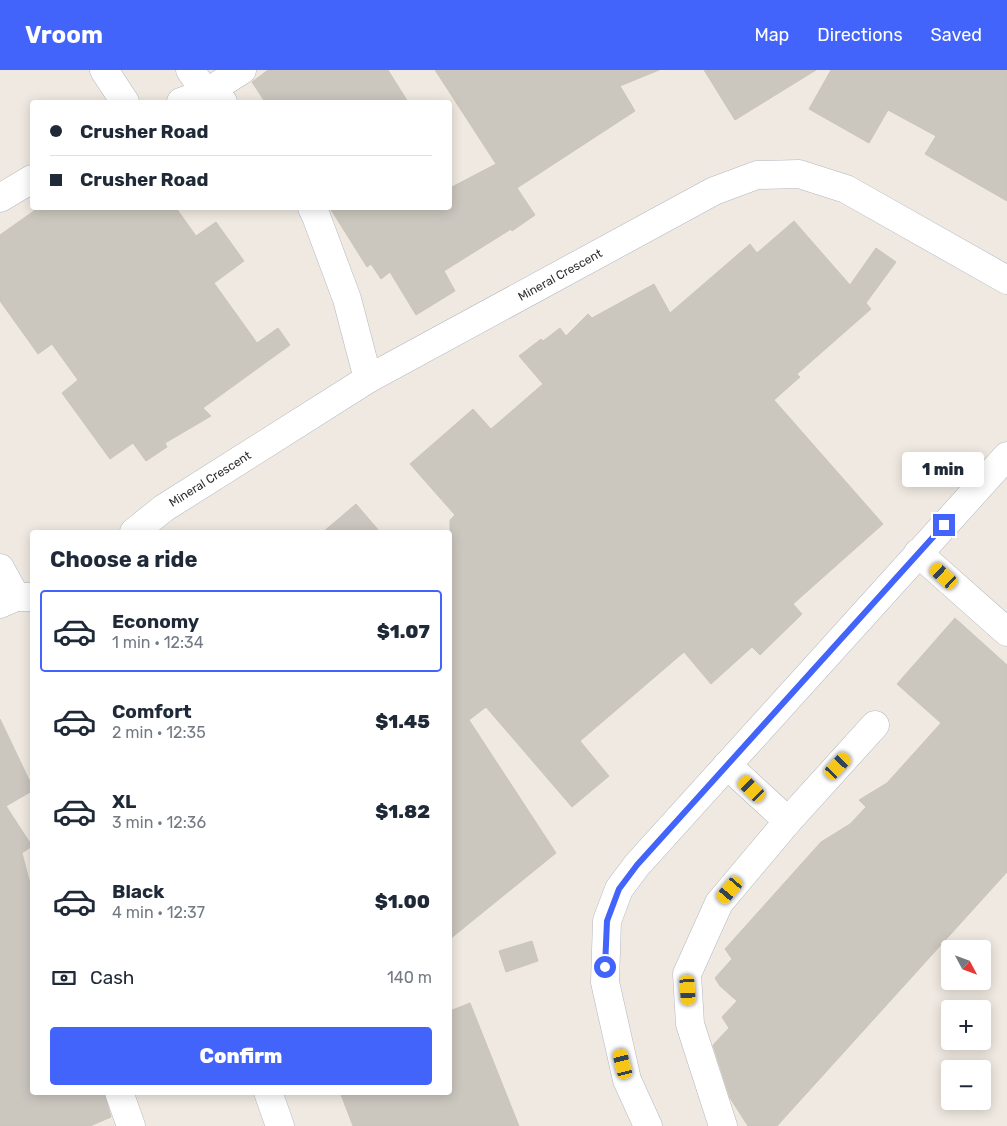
<!DOCTYPE html>
<html lang="en">
<head>
<meta charset="utf-8">
<style>
  :root { --surface:#fff; --page:#f2f2f3; --text:#1f2937; --muted:#747a83; --line:#e0e1e3; --accent:#4264fb }
  body { margin:0; font-family:Rubik,sans-serif; background:var(--page); color:var(--text); height:100vh; display:flex; flex-direction:column; font-size:19px; white-space:nowrap }
  * { box-sizing:border-box; margin:0 }
  p { font-size:16px; color:var(--muted) }
  .icon { flex:none; width:28px; height:28px; fill:none; stroke:currentColor; stroke-width:2; stroke-linecap:round; stroke-linejoin:round }
  .map { position:relative; flex:1; overflow:hidden }
  .side { position:absolute; left:30px; top:460px; width:422px; height:565px; display:flex; flex-direction:column; background:var(--surface); border-radius:5px; box-shadow:0 2px 12px #0003 }
  .side>* { flex:none }
  .hud { position:absolute; left:30px; top:30px; width:422px; height:110px; border-radius:5px; box-shadow:0 2px 12px #0003; display:grid; align-content:center; height:110px; padding:0 20px; background:var(--surface) }
  .needle { width:32px; rotate:131deg }
  .controls { position:absolute; left:941px; top:870px; display:grid; gap:10px }
  .controls a { display:grid; place-items:center; width:50px; height:50px; border-radius:5px; background:var(--surface); box-shadow:0 2px 12px #0003; font-size:25px }
  .end { position:absolute; width:22px; height:22px; margin:-11px; border:6px solid #4264fb; background:#fff; box-shadow:0 0 0 2px #fff }
  .from { border-radius:50% }
  .bubble { position:absolute; height:35px; border-radius:5px; background:var(--surface); box-shadow:0 2px 12px #0003; font-size:16px; font-weight:800; line-height:35px; text-align:center }
  .car { position:absolute; width:15px; height:30px; margin:-15px -8px; border-radius:6px; box-shadow:0 0 4px 1px #0007; background:linear-gradient(#f5c518 24%,#345 0 40%,#f5c518 0 76%,#345 0 86%,#f5c518 0) }
  .hud b { display:flex; align-items:center; gap:18px; height:48px; font-size:19px }
  .hud b+b { border-top:1px solid var(--line) }
  .hud i { width:12px; height:12px; background:var(--text) }
  ul { padding:0; list-style:none }
  li { display:flex; align-items:center; gap:15px; height:82px; margin:0 10px 8px; padding:0 10px; border:2px solid transparent; border-radius:5px }
  li div { flex:1 }
  li b { display:block; font-size:19px }
  li em { font-style:normal; font-weight:800 }
  li.active { border-color:var(--accent) }
  li>.icon { width:45px; height:45px; stroke-width:1.5 }
  h2 { padding:0 20px; font-size:22px; line-height:60px }
  .pay { display:flex; align-items:center; gap:12px; height:55px; padding:0 20px; font-size:19px }
  .pay p { margin-inline-start:auto }
  .button { display:flex; gap:10px; margin-top:auto; padding:10px 20px }
  .button a { flex:1; height:58px; border-radius:5px; background:var(--accent); color:#fff; font-size:20px; font-weight:800; line-height:58px; text-align:center }
  header { display:flex; align-items:center; gap:30px; box-sizing:border-box; height:70px; padding:0 25px; background:var(--accent); color:#fff }
  header strong { font-size:24px }
  nav { display:flex; gap:28px; margin-inline-start:auto; font-size:18px }
  .map>svg:first-child { display:block }
</style>
</head>
<body>
<header>
<strong>Vroom</strong>
<nav><a>Map</a><a>Directions</a><a>Saved</a></nav>
</header>
<div class="map">
<svg width="1007" height="1056" viewBox="0 0 1007 1056">
  <rect width="100%" height="100%" fill="#efe9e1"/>
  <!-- building -->
  <g fill="#cbc7bf" stroke="#cbc5ba">
    <polygon points="268,0 388,0 408,32 265,32 252,12"/>
    <polygon points="435,0 659,0 620,16 635,41 517,118 535,145 512,161 511,159 444,201 455,221 416,245 390,202 381,209 371,194 367,197 330,138 450,138 450,118 496,94"/>
    <polygon points="704,0 816,0 735,50"/>
    <polygon points="831,0 1007,0 1007,131 925,84 936,66 888,40 869,73 809,39"/>
    <polygon points="38,138 176,138 196,166 216,152 244,191 214,213 257,273 278,258 290,275 203,338 211,346 165,373 167,377 146,391 133,373 110,389 62,323 78,310 52,274 38,284 0,231 0,165"/>
    <polygon points="794,151 850,215 876,178 896,192 866,233 871,239 797,304 800,307 774,330 883,454 793,534 802,544 760,585 752,577 711,614 684,582 580,671 609,706 572,737 486,637 469,650 556,783 450,869 450,450 455,445 410,394 473,339 491,359 543,314 519,286 541,269 543,271 560,258 566,266 588,244 592,248 654,214 670,243 750,174 757,183"/>
    <polygon points="356,434 380,462 323,462"/>
    <polygon points="955,548 1007,595 1007,802 777,1056 748,1056 730,1028 713,975 729,958 722,947 737,931 720,916 715,908 732,889 725,879 821,772 850,754 866,737 859,730 887,713 941,653 897,614"/>
    <polygon points="0,649 32,716 32,721 6,736 32,776 22,783 32,821 32,1022 104,1022 111,1047 90,1056 0,1056"/>
    <polygon points="532,871 538,891 506,902 499,881"/>
    <polygon points="470,933 519,1056 353,1056 340,1022 450,1022 450,941"/>
  </g>
  <g fill="none" stroke-linecap="round" stroke-linejoin="round">
    <defs>
      <g id="minor">
        <polyline points="104,0 125,32"/>
        <polyline points="181,32 206,23 190,0"/>
        <polyline points="223,32 206,23 242,0"/>
        <polyline points="0,128 32,109"/>
        <polyline points="312,138 316,146 347,229 368,309"/>
        <polyline points="134,462 164,438 368,309 714,121 757,105 799,104 846,119 1007,210"/>
        <polyline points="918,483 1007,562"/>
        <polyline points="0,498 16,527"/>
        <polyline points="0,534 16,527 32,527"/>
        <polyline points="788,751 875,655"/>
        <polyline points="119,1022 131,1056"/>
        <polyline points="268,1022 280,1056"/>
        <polyline points="648,1056 627,1010 605,912 607,851 619,819 637,795 1007,386"/>
        <polyline points="723,1056 690,954 687,904 719,833 788,751 727,695"/>
      </g>
    </defs>
    <!-- minor casing -->
    <use href="#minor" stroke="#b4b7c1" stroke-width="29"/>
    <!-- minor -->
    <use href="#minor" stroke="#fff" stroke-width="28"/>
  </g>
  <g fill="none" stroke-linecap="round" stroke-linejoin="round">
    <!-- route -->
    <polyline stroke="#4264fb" stroke-width="6" points="605,897 607,851 619,819 637,795 944,455"/>
  </g>
  <g text-anchor="middle" stroke-width="4" stroke-linejoin="round" paint-order="stroke">
    <!-- street labels -->
    <g font-size="12" fill="#2e2e2e" stroke="#fff">
      <text transform="translate(560 205) rotate(-29)" y="4">Mineral Crescent</text>
      <text transform="translate(210 409) rotate(-32)" y="4">Mineral Crescent</text>
    </g>
  </g>
</svg>
<div class="controls">
<a><svg class="needle" viewBox="-14 -14 28 28"><path d="M0-13l5 13h-10z" fill="#e53935"/><path d="M0 13l5-13h-10z" fill="#747a83"/></svg></a>
<a>+</a>
<a>−</a>
</div>
<i class="end from" style="left:605px;top:897px"></i>
<i class="end" style="left:944px;top:455px"></i>
<div class="bubble" style="left:902px;top:382px;width:82px">1 min</div>
<i class="car" style="left:944px;top:506px;rotate:312deg"></i>
<i class="car" style="left:838px;top:696px;rotate:43deg"></i>
<i class="car" style="left:752px;top:719px;rotate:314deg"></i>
<i class="car" style="left:730px;top:820px;rotate:220deg"></i>
<i class="car" style="left:688px;top:920px;rotate:176deg"></i>
<i class="car" style="left:623px;top:994px;rotate:346deg"></i>
<div class="hud">
<b><i class="from"></i>Crusher Road</b>
<b><i></i>Crusher Road</b>
</div>
<section class="side">
<h2>Choose a ride</h2>
<ul>
<li class="active"><svg class="icon" aria-label="car" viewBox="0 0 24 24"><path d="M5 17H2v-5l4-1 3-4h7l3 4 3 1v5h-3M9 17h6M6 11h13"/><circle cx="7" cy="17" r="2"/><circle cx="17" cy="17" r="2"/></svg><div><b>Economy</b><p>1 min · 12:34</p></div><em>$1.07</em></li>
<li><svg class="icon" aria-label="car" viewBox="0 0 24 24"><path d="M5 17H2v-5l4-1 3-4h7l3 4 3 1v5h-3M9 17h6M6 11h13"/><circle cx="7" cy="17" r="2"/><circle cx="17" cy="17" r="2"/></svg><div><b>Comfort</b><p>2 min · 12:35</p></div><em>$1.45</em></li>
<li><svg class="icon" aria-label="car" viewBox="0 0 24 24"><path d="M5 17H2v-5l4-1 3-4h7l3 4 3 1v5h-3M9 17h6M6 11h13"/><circle cx="7" cy="17" r="2"/><circle cx="17" cy="17" r="2"/></svg><div><b>XL</b><p>3 min · 12:36</p></div><em>$1.82</em></li>
<li><svg class="icon" aria-label="car" viewBox="0 0 24 24"><path d="M5 17H2v-5l4-1 3-4h7l3 4 3 1v5h-3M9 17h6M6 11h13"/><circle cx="7" cy="17" r="2"/><circle cx="17" cy="17" r="2"/></svg><div><b>Black</b><p>4 min · 12:37</p></div><em>$1.00</em></li>
</ul>
<div class="pay"><svg class="icon" aria-label="cash" viewBox="0 0 24 24"><path d="M3 7h18v10H3z"/><circle cx="12" cy="12" r="2"/></svg>Cash<p>140 m</p></div>
<div class="button"><a>Confirm</a></div>
</section>
</div>
</body>
</html>
